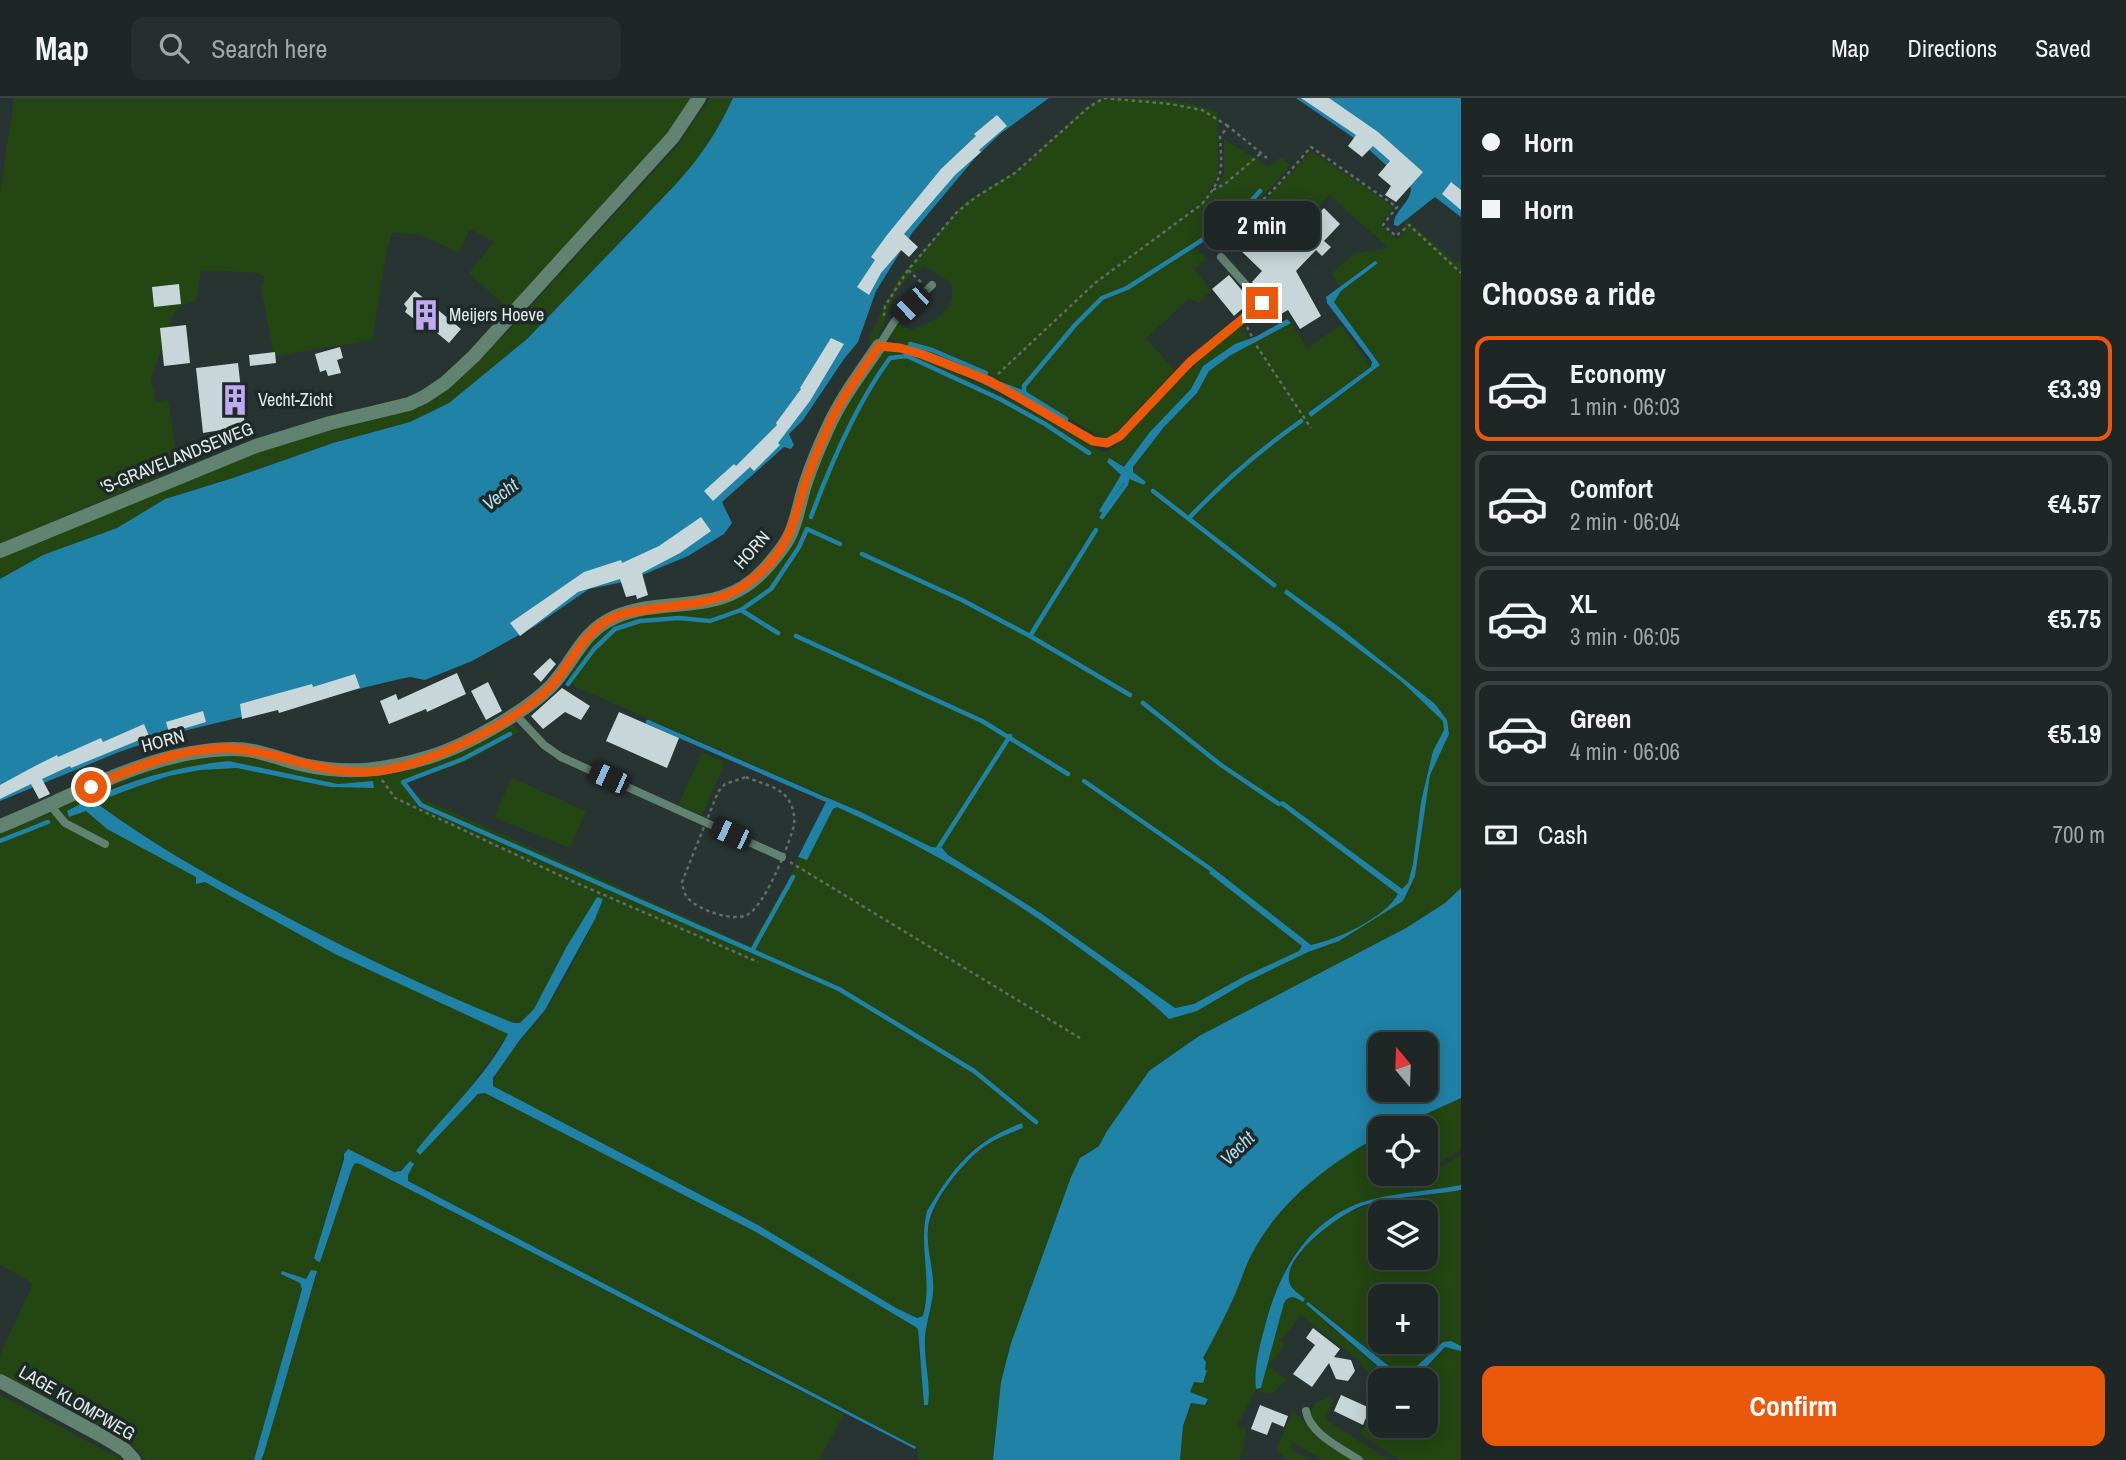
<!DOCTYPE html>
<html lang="en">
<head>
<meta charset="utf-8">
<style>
  :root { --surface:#1e2726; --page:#262f2e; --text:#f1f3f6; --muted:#a1a5a7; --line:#3c4443; --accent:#ea580c }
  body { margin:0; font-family:"Archivo Narrow",sans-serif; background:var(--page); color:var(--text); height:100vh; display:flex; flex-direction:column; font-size:26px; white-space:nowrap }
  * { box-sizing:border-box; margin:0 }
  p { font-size:23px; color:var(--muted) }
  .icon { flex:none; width:38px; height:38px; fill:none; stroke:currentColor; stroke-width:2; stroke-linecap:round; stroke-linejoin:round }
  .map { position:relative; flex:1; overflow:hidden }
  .sheet { display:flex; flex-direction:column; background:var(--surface); width:665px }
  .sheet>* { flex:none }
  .guide { display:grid; align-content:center; height:154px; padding:0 21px; background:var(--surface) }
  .needle { width:46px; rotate:341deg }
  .fabs { position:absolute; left:1368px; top:934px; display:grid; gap:14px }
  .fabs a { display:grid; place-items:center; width:70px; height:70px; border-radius:14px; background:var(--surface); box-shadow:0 4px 18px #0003,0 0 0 2px var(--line); font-size:35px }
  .end { position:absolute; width:32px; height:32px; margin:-16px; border:9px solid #ea580c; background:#fff; box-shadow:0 0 0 4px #fff }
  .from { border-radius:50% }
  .bubble { position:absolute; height:49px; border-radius:14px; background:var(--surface); box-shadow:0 4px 18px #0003,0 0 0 2px var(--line); font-size:23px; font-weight:700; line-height:49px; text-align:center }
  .car { position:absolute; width:21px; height:42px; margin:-21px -10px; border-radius:9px; box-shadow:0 0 5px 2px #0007; background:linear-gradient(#222 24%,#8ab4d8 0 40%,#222 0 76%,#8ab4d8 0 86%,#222 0) }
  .guide b { display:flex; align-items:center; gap:24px; height:66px; font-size:26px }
  .guide b+b { border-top:2px solid var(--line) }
  .guide i { width:18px; height:18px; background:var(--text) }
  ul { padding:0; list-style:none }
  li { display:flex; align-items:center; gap:21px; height:105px; margin:0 14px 10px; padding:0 7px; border:4px solid var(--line); border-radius:14px }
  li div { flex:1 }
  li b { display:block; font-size:26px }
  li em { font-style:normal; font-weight:700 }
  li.active { border-color:var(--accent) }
  li>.icon { width:63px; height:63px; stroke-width:1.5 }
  h2 { padding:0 21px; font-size:32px; line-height:84px }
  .pay { display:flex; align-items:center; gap:18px; height:77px; padding:0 21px; font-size:26px }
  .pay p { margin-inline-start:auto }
  .button { display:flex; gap:14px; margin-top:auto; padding:14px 21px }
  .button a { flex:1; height:80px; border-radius:14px; background:var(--accent); color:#fff; font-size:28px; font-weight:700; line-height:80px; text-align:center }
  header { display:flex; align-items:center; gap:42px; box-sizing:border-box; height:98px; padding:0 35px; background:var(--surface); border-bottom:2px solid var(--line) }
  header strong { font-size:33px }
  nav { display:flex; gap:38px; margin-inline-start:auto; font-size:24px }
  .search { width:490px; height:63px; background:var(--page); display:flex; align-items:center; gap:18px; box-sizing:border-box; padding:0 24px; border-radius:14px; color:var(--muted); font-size:26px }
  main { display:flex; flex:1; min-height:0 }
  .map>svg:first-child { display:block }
</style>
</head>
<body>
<header>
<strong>Map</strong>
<div class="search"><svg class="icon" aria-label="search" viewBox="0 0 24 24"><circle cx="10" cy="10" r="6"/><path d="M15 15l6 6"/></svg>Search here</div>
<nav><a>Map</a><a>Directions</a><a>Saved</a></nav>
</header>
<main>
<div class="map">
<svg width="1461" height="1362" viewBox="0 0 1461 1362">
  <rect width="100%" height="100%" fill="#283432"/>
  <!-- green -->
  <g fill="#234612" fill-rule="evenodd">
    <polygon points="14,0 693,0 674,28 509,212 469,175 494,144 470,131 459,155 421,137 392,135 387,151 372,242 274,258 261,190 265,180 259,175 201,172 196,202 179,209 174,215 151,281 156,304 168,302 179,370 0,446 0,95"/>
    <polygon points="710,0 733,0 721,26 699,61 527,241 449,305 410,324 333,345 233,380 165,401 117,430 43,457 0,481 0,459 209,372 292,342 409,313 481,260 508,233 679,46"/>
    <path d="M 1104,0 C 1143,0 1181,0 1218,14 L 1218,79 L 1208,94 L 1214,95 L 1224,74 L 1224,41 L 1269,69 L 1281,59 L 1290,67 C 1264,102 1230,125 1194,149 L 1206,160 L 1195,171 L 1211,193 L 1198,205 L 1189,200 L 1146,241 L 1175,272 L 1116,335 L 1109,340 L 1101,339 L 976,268 L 904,247 L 889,240 L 898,224 L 910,232 C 933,223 958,215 951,185 L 924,167 C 919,172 911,175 907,181 C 887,202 885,232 869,255 L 869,240 L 898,181 L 966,103 L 1020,70 L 1084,11 L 1096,3 Z"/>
    <path d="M 1311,53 L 1394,109 L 1380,127 L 1397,141 L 1403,135 L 1406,121 L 1456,164 L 1461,164 L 1461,790 L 1445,805 L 1406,830 L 1199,938 L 1149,973 L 1107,1033 L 1099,1048 L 1083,1057 L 1011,1245 L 1001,1284 L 993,1362 L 918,1362 L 918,1353 L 915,1349 L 408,1083 L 408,1077 L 414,1066 L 394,1074 L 349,1051 L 344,1056 L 314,1160 L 316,1163 L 320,1163 L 352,1070 L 355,1065 L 360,1066 L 844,1316 L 819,1362 L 261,1362 L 317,1174 L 306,1182 L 283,1173 L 282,1176 L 301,1185 L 302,1191 L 254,1362 L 145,1362 L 128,1342 L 0,1275 L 0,1257 L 33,1185 L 0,1167 L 0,734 L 51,715 L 65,704 L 160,667 L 231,656 L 285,668 L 374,677 L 396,676 L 440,661 L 513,626 L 519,634 L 464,665 L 412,682 L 405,685 L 404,690 L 419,699 L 750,848 L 792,775 L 798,759 L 807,762 L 833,711 L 837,709 C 926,749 1007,796 1085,854 C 1114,875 1143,896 1168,920 L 1191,907 L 1175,910 L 1039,814 L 948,757 L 942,750 L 931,749 L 861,714 L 576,589 L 567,580 L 595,539 L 611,526 L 627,519 L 718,507 L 748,496 L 769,477 L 782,461 L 834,329 L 878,258 L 885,253 L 895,252 C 969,276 1034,314 1100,353 L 1107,354 L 1122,342 L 1150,310 L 1205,257 L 1242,226 L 1248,241 L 1235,246 L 1203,268 L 1191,291 L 1149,335 L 1124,369 L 1109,361 L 1107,364 L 1121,377 L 1100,412 L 1127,380 L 1144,387 L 1146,384 L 1133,374 L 1133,369 L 1164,329 L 1197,295 L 1209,273 L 1230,257 L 1291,225 L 1307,250 L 1341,227 L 1371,269 L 1308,315 L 1312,319 L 1380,267 L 1334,204 L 1341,193 L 1357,182 L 1375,163 L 1341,189 L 1331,176 L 1353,156 L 1389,150 L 1329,97 L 1297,131 L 1274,109 L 1241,142 L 1238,130 ZM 229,663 L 338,686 L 372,683 L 374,690 C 314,693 256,662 196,672 C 177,676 158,681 139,688 C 123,693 109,702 92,700 C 133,676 183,671 229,663 ZM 597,799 L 603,801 C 589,838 566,880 545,913 C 532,933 494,965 493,988 L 758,1127 L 896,1210 L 917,1220 L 923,1218 C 932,1187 923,1158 924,1126 C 925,1113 933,1103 940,1093 C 965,1056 977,1038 1023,1030 C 1007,1036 989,1043 976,1055 C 955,1076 930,1107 928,1137 C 927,1156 935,1176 933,1195 C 931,1213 925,1230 925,1248 C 925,1268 931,1287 928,1307 L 919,1257 L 918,1231 L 914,1228 L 756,1134 L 485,995 L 453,1009 L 467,994 L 508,937 L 534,911 L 567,848 Z"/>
    <polygon points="702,654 725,664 702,717 678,707"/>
    <polygon points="512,680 586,713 570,750 494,719"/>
    <polygon points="1461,1000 1461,1052 1426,1072 1426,1031 1393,1031"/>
    <path d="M 1381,1037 L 1381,1076 L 1424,1078 L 1461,1057 L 1461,1087 L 1362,1104 L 1338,1117 L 1302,1145 L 1287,1168 L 1274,1197 L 1257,1268 L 1256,1291 L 1238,1326 L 1238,1329 L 1246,1331 L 1240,1362 L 1180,1362 L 1183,1328 L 1192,1305 L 1208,1301 L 1190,1294 L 1193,1283 L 1203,1285 L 1205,1272 L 1202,1260 C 1214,1237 1226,1215 1237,1192 C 1242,1179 1246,1164 1253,1152 C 1281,1102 1331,1064 1381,1037 Z"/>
    <path d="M 1461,1092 L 1461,1248 L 1451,1243 L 1404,1280 L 1309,1204 L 1328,1227 L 1395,1283 L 1381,1283 L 1371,1278 L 1358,1262 L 1301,1217 L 1281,1242 L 1285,1247 L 1269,1268 L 1286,1282 L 1272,1296 L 1264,1295 L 1259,1292 L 1284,1205 C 1289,1197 1296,1199 1303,1204 L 1305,1202 C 1301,1197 1296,1195 1293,1191 C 1282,1180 1295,1161 1303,1152 C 1353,1095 1394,1105 1461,1092 ZM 1381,1115 L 1426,1115 L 1426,1160 L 1381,1160 ZM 1381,1199 L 1426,1199 L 1426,1244 L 1381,1244 Z"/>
    <polygon points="1448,1248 1461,1253 1461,1362 1400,1362 1360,1336 1367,1323 1387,1332 1389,1328 1426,1328 1426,1283 1413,1283"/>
    <polygon points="0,1297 110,1355 124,1362 0,1362"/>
    <polygon points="1328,1300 1334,1301 1325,1321 1389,1362 1365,1362 1322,1333 1312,1321 1311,1314 1315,1305"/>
    <polygon points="1293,1313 1319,1337 1354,1362 1323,1362 1292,1344 1290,1350 1309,1362 1287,1362 1278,1353 1278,1348"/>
  </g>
  <!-- water -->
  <g fill="#2082a7" fill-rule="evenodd">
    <path d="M 733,0 L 1049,0 L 1000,36 L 975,60 L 912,135 L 876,193 L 858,244 L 844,261 L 803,322 L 789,336 L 794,347 L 791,351 L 784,349 L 722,404 L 732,425 L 724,436 L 688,458 L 628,483 L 589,491 L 535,528 L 472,563 L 425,582 L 410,579 L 400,581 L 175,635 L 119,654 L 0,703 L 0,481 L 43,457 L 117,430 L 165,401 L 233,380 L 333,345 L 410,324 L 449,305 L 527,241 L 675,87 C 700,60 718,33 733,0 Z"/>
    <path d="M 1296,0 L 1461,0 L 1461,119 L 1435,99 L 1398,128 L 1394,127 C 1393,113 1411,105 1411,90 L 1364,47 Z"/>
    <polygon points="1375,163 1378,165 1341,193 1334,204 1380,267 1311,319 1308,315 1371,269 1372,264 1368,258 1327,205 1326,199"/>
    <polygon points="1287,221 1291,225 1231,257 1209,273 1197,295 1164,329 1133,369 1133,374 1146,384 1144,387 1127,380 1103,415 1099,413 1121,377 1107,364 1109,360 1124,369 1149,335 1191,291 1203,268 1235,246 1257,238"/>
    <path d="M 1286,491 L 1339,529 L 1435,606 L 1447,622 L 1449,636 L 1430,677 L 1415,778 L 1403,803 L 1339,843 L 1308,854 L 1248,883 L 1197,913 L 1169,921 C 1143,896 1114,875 1085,854 C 1007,796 926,749 837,709 L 833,711 L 807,762 L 798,759 L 828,700 L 861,714 L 931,749 L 942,750 L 948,757 L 1039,814 L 1175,910 L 1194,906 L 1245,878 L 1299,853 L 1302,848 L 1209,775 L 1214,771 L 1311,847 C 1336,842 1385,820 1398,796 L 1278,705 L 1283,703 L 1402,791 L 1408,785 L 1413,766 L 1421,704 L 1433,653 L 1444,632 L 1443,623 L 1401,583 L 1284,495 Z"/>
    <path d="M 229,663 L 338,686 L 373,683 L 374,690 L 330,689 L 237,670 L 200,672 L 169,678 L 136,689 L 104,701 L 99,707 C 162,753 227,788 296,824 C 367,861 440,896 514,925 L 520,925 L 534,911 L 567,848 L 597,799 L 603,801 L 595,821 L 545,912 L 519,943 L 493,980 L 493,988 L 758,1127 L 896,1210 L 917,1220 L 923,1218 C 933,1182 918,1147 927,1113 C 955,1068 971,1045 1022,1025 L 1023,1030 C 1007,1036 989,1043 976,1055 C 957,1073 930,1105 928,1131 C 926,1153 935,1174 933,1195 C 931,1213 924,1230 925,1248 C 925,1268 931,1287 928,1307 L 924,1307 L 918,1231 L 914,1228 L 756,1134 L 485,995 L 478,996 L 420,1057 L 416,1053 C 446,1014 485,980 508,936 L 335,856 L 205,784 L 196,786 L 196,779 L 107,731 L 86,713 L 69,719 L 67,713 C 118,685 171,669 229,663 Z"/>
    <path d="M 1461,790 L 1461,1000 L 1393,1031 L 1381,1031 L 1381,1037 C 1331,1064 1281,1102 1254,1152 C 1247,1164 1242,1179 1237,1192 C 1227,1215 1215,1238 1203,1260 L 1206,1264 L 1205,1272 L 1207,1272 L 1203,1285 L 1194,1284 L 1190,1294 L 1208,1301 L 1205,1307 L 1191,1305 L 1183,1328 L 1180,1362 L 993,1362 L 1001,1284 L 1011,1245 L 1071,1079 L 1080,1060 L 1099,1048 L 1107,1033 L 1149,973 L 1199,938 L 1406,830 L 1445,805 ZM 1381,947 L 1426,947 L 1426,992 L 1381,992 Z"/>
    <polygon points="348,1051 394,1074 401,1073 410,1063 414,1066 408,1077 408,1083 916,1349 915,1351 360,1066 355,1065 352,1070 320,1164 317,1163 314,1160 344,1061 344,1056"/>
    <path d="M 1461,1087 L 1461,1092 C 1429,1098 1395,1098 1364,1107 C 1343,1114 1279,1159 1290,1186 C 1292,1192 1300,1196 1305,1201 L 1303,1204 C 1296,1199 1289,1196 1284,1205 L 1261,1290 L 1256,1291 C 1253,1267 1262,1240 1268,1217 C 1283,1165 1315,1116 1370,1102 C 1400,1094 1431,1093 1461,1087 Z"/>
    <polygon points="311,1172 317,1173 264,1355 261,1362 254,1362 302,1191 300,1185 281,1176 282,1173 306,1181"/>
    <polygon points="1308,1204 1404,1280 1443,1244 1451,1243 1461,1248 1461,1253 1445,1249 1413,1283 1395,1283 1306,1206"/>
  </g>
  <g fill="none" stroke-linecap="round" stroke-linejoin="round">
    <!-- stream -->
    <g stroke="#2082a7" stroke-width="4.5">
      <polyline points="910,246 932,252 986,275"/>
      <polyline points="1001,286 1024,295 1066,321"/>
      <polyline points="1024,295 1024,288 1075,227 1102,200 1127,190 1235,121 1260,93"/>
      <polyline points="1153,393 1274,487"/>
      <path d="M 811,419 C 831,365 856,306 890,260 L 907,258 L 1000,301 L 1045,326 L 1089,355"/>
      <polyline points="1102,419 1126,386 1128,376"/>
      <path d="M 1189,420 C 1224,383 1260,352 1301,323"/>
      <polyline points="862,456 962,502 1030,538 1130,597"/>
      <polyline points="741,512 778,535"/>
      <polyline points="796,538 982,623 1068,676"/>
      <polyline points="1030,538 1096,432"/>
      <polyline points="568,586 594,551 615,531 640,523 679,520 710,523 741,512 771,491 799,449 807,431 840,446"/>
      <polyline points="1143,605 1221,667 1279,706"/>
      <polyline points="648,624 829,703"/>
      <polyline points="510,636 463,661 403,684 421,707 839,891 974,973 1036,1024"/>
      <polyline points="1084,683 1212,772"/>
      <polyline points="0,743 48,724"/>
      <polyline points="937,752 1010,638"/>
      <polyline points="753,851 793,779"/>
    </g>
  </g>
  <!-- building -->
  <g fill="#c7d6d8">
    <polygon points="1301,0 1329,0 1378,34 1423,74 1396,104 1385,97 1391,88 1378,77 1390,63 1373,48 1362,59 1348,48 1356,37"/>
    <polygon points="997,17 1007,28 979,52 981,54 955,77 904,136 918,149 909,159 901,152 881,175 869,197 857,189 875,162 871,159 887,137 941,71 976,38 974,36"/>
    <polygon points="1451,84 1461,92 1461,112 1442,96"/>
    <polygon points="1324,110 1340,126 1324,143 1331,149 1322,158 1316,152 1296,173 1321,218 1300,231 1288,212 1281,216 1265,192 1262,195 1252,184 1262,173 1238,150 1274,113 1298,136"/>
    <polygon points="1229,177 1251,203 1234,218 1212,191"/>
    <polygon points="179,186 181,206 154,209 152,189"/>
    <polygon points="415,193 461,231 449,245 417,218 414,221 405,214 407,210 404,206"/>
    <polygon points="186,227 190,265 164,268 160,230"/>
    <polygon points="831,240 844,246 810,303 778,345 780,347 754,373 750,369 713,403 704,393 734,366 736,368 777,327 776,325 801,291 800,290"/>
    <polygon points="340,249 343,260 337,262 341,275 328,278 326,272 320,274 315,256"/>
    <polygon points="275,254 276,265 250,268 249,257"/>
    <polygon points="238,265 245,328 203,335 196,270"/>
    <polygon points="701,419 711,433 680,455 642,475 648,497 637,501 636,497 626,499 620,481 578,494 520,538 510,525 584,474 621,462 622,465 659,448"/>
    <polygon points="550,560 556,566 541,584 533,576"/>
    <polygon points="457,575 466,596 427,614 426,611 389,626 380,603 396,596 398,602"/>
    <polygon points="355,576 360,590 279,615 278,612 242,621 240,606 312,586 313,589"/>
    <polygon points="488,584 502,613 486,622 471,593"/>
    <polygon points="562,590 590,608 581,622 565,614 543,631 531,618"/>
    <polygon points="203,613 206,624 169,635 166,624"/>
    <polygon points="619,614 679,640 667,670 606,643"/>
    <polygon points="144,626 149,638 71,670 70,668 42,681 50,696 39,701 31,686 0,701 0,687 35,668 57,657 58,659 101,640 103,644"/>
    <polygon points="1313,1230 1340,1251 1334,1259 1351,1262 1355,1273 1348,1283 1336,1281 1329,1265 1312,1289 1293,1276 1315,1247 1306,1240"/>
    <polygon points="1341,1297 1370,1310 1363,1327 1334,1313"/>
    <polygon points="1260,1307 1288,1318 1284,1329 1272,1324 1267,1337 1251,1331"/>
  </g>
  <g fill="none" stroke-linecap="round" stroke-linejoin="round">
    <!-- path -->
    <g stroke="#626d6b" stroke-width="2.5" stroke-dasharray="3.5 3.5" stroke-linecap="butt">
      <polyline points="1213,92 1225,86 1260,56"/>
      <polyline points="1225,150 1235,129 1277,88 1311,49 1397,109 1383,127 1396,138 1409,127 1461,175"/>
      <polyline points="921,184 908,172 957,114 976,99 1015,75 1089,9 1104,0 1170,6 1202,12 1228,28"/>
      <polyline points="884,218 885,208 908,172"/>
      <polyline points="1247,229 1256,247 1311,330"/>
      <path d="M 998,276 L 1095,185 L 1202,106 C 1224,79 1222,72 1220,39 L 1228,28 L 1267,60"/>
      <path d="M 746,679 C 759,685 779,688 788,701 C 793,708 795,718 794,727 C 789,747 765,808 747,817 C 733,824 697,812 687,799 C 684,795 683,790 682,784 L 718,694 L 725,686 Z"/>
      <polyline points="382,682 395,700 572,783 758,864"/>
      <polyline points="790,764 1080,940"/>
    </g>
    <!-- lane -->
    <g stroke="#628371" stroke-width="8">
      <path d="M 879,248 C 903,248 926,257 948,266 C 999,286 1045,314 1093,343 L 1107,345 L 1120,338 L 1190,264 L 1262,205 L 1221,159"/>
      <polyline points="879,248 894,224 932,187"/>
      <polyline points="515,616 544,647 561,659 782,759"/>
      <polyline points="51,708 65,725 105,746"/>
      <path d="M 1306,1313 C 1310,1336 1341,1350 1359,1362"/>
    </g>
    <!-- street -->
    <g stroke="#628371" stroke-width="14">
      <polyline points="0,453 256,348 330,325 409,306 424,299 445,285 474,258 673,39 699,0"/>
      <path d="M 0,728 C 75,698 151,651 234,651 C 258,651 282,662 304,667 C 348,677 387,672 429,659 C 465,648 526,614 552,587 C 575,562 581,534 615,519 C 666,497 720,520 764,472 C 773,462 784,450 790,437 C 798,420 800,401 806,384 C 812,366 819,349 827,332 C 840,302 860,276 879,248"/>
      <polyline points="0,1283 104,1339 125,1352 134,1362"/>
    </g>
  </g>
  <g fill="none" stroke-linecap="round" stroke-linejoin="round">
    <!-- route -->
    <path stroke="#ea580c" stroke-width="9" d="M 91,689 C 135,669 189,646 238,651 C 286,656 328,679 379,673 C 430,666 518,624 552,587 C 574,562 583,532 616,518 C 629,513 643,512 657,510 C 710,503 738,503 774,460 C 793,437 797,410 806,383 C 812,366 819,350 826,334 C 839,302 860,276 879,248 L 900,250 L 921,256 L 990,283 L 1093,343 L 1107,345 L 1120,338 L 1190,264 L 1262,205"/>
  </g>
  <!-- icons -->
  <defs>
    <symbol id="building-bare" viewBox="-9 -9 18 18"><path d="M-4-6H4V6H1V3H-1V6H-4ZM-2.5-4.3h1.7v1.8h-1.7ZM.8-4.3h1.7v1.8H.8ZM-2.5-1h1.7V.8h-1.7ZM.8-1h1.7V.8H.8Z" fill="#c0a8f4" stroke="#1e2a28" stroke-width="2.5" paint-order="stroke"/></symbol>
  </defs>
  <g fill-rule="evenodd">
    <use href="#building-bare" x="404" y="195" width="44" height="44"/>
    <use href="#building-bare" x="213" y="280" width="44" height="44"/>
  </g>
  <g text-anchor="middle" stroke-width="7" stroke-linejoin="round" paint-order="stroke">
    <!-- poi labels -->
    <g font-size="18" fill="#e3ebe9" stroke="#1e2a28" text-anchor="start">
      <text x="449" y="223">Meijers Hoeve</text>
      <text x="258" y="308">Vecht-Zicht</text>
    </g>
    <!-- street labels -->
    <g font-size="18" fill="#e3ebe9" stroke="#1e2a28">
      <text transform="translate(177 360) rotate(-22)" y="6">'S-GRAVELANDSEWEG</text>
      <text transform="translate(752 452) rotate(-48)" y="6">HORN</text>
      <text transform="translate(163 643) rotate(-15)" y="6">HORN</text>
      <text transform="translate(77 1305) rotate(30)" y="6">LAGE KLOMPWEG</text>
    </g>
    <!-- water labels -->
    <g font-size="19" font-style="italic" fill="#b3ddf2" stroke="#1e2a28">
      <text transform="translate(500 396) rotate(-37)" y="7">Vecht</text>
      <text transform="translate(1237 1050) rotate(-44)" y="7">Vecht</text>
    </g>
  </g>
</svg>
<div class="fabs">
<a><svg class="needle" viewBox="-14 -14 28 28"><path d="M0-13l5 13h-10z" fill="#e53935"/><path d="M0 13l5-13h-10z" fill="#a1a5a7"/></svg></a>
<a><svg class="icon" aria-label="locate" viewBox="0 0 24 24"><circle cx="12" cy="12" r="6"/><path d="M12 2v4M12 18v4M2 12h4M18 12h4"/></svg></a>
<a><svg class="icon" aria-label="layers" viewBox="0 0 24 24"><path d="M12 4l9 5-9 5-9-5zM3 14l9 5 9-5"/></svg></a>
<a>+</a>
<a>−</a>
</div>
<i class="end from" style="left:91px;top:689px"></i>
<i class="end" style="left:1262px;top:205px"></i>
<div class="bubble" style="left:1204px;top:103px;width:116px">2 min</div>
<i class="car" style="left:911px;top:207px;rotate:226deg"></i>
<i class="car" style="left:609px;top:680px;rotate:294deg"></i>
<i class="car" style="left:731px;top:736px;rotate:295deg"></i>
</div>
<section class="sheet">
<div class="guide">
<b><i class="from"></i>Horn</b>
<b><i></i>Horn</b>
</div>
<h2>Choose a ride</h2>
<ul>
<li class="active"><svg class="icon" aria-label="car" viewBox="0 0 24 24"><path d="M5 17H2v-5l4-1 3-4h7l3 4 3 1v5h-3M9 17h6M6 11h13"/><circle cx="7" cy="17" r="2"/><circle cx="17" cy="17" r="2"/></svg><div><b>Economy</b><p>1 min · 06:03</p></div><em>€3.39</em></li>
<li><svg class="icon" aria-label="car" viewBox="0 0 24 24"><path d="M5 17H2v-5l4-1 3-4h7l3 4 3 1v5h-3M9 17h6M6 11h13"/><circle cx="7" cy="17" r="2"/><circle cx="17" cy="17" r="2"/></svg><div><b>Comfort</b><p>2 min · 06:04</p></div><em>€4.57</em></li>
<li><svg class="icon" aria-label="car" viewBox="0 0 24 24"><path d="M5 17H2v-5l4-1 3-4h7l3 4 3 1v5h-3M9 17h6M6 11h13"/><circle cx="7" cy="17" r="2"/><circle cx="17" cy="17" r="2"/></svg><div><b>XL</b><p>3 min · 06:05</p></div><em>€5.75</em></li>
<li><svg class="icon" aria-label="car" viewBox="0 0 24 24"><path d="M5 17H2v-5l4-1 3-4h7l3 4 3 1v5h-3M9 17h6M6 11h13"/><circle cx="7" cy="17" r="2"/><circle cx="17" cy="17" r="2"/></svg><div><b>Green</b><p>4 min · 06:06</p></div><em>€5.19</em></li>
</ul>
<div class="pay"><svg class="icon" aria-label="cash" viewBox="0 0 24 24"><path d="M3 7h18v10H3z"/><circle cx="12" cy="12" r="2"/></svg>Cash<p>700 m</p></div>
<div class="button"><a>Confirm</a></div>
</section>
</main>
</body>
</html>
